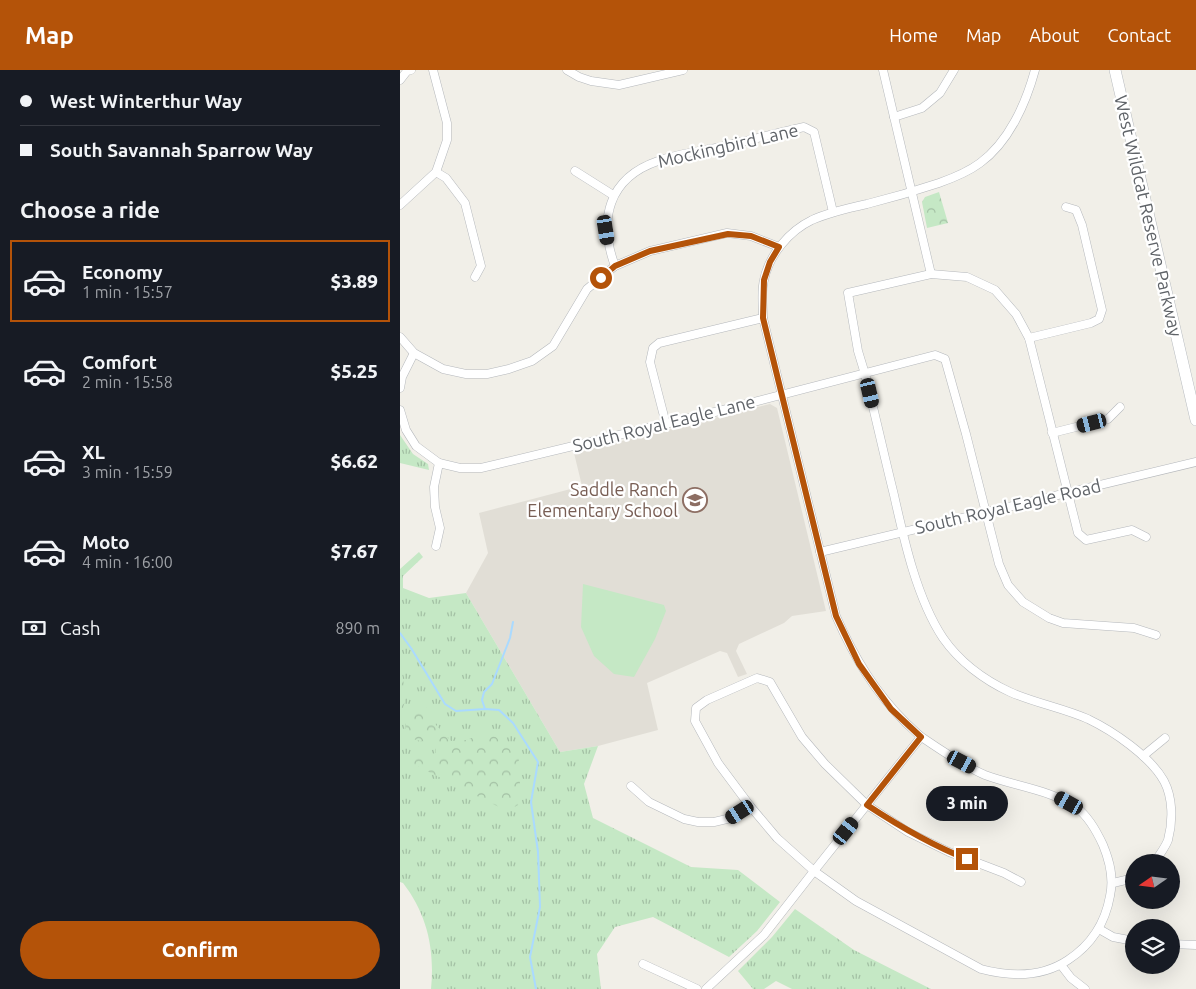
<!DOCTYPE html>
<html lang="en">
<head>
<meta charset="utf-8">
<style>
  :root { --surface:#171b24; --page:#20242c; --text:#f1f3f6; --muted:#9ea1a6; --line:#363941; --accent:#b45309 }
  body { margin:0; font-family:Ubuntu,sans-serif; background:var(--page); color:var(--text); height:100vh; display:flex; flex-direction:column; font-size:19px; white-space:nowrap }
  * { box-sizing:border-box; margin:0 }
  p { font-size:16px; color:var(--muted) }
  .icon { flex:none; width:28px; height:28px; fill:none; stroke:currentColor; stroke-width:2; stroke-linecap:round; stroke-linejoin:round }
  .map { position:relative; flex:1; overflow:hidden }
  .panel { display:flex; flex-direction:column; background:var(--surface); width:400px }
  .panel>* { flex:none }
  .top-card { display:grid; align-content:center; height:110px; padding:0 20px; background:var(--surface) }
  .needle { width:32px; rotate:256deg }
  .controls { position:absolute; left:725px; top:784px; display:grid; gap:10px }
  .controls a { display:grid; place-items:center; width:55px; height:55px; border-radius:50%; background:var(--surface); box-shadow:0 5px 20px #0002; font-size:25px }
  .end { position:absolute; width:22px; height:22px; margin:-11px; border:6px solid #b45309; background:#fff; box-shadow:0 0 0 2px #fff }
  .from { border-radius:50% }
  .bubble { position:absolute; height:35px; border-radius:18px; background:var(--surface); box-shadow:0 5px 20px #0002; font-size:16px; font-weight:800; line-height:35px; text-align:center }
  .car { position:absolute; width:15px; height:30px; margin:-15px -8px; border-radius:6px; box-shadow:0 0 4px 1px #0007; background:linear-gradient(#222 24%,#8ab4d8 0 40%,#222 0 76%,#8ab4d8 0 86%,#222 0) }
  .top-card b { display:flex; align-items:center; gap:18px; height:48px; font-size:19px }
  .top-card b+b { border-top:1px solid var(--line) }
  .top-card i { width:12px; height:12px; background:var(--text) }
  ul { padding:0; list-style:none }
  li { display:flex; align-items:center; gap:15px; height:82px; margin:0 10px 8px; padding:0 10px; border:2px solid transparent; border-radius:0px }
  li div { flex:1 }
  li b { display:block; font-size:19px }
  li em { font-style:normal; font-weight:800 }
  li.active { border-color:var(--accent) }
  li>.icon { width:45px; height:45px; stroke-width:1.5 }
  h2 { padding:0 20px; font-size:22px; line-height:60px }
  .pay { display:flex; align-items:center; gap:12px; height:55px; padding:0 20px; font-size:19px }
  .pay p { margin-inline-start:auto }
  .cta { display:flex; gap:10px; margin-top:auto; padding:10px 20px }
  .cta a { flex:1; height:58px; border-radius:30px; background:var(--accent); color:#fff; font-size:20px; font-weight:800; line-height:58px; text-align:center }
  header { display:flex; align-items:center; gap:30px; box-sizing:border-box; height:70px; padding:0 25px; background:var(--accent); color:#fff }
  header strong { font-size:24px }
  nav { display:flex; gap:28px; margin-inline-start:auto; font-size:18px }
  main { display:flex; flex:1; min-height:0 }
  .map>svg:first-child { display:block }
</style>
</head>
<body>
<header>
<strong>Map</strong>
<nav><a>Home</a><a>Map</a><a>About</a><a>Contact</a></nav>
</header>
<main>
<section class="panel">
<div class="top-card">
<b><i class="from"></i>West Winterthur Way</b>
<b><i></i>South Savannah Sparrow Way</b>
</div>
<h2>Choose a ride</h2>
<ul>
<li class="active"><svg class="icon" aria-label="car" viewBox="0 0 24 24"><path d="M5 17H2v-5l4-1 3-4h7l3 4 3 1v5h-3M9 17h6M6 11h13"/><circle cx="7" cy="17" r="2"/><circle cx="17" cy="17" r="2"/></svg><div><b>Economy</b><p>1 min · 15:57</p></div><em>$3.89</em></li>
<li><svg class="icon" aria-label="car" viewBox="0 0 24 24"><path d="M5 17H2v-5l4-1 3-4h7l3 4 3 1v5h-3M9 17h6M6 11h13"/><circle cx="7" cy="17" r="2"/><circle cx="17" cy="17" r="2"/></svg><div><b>Comfort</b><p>2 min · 15:58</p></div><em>$5.25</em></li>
<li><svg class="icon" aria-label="car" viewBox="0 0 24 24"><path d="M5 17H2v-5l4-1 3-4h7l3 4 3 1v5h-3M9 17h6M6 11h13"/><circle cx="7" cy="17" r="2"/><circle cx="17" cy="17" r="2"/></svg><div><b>XL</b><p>3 min · 15:59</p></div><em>$6.62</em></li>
<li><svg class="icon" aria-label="car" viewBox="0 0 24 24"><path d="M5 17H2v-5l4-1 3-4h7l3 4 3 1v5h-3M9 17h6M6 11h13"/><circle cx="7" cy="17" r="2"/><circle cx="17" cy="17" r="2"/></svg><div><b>Moto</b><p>4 min · 16:00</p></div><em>$7.67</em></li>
</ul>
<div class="pay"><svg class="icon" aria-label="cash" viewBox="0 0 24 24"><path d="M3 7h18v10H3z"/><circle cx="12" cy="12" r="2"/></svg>Cash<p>890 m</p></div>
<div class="cta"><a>Confirm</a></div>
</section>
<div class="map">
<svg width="796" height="919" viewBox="0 0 796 919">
  <defs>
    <pattern id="grass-tufts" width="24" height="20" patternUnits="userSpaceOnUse" patternTransform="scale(1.25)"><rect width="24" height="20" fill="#c5e8c5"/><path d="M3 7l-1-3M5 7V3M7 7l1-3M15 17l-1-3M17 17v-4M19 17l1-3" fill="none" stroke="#a3c0a4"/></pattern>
    <pattern id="park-crowns" width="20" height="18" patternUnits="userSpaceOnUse" patternTransform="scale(1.25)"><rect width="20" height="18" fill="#c5e8c5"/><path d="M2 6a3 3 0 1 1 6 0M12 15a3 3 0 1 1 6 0" fill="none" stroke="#a3c0a4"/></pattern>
  </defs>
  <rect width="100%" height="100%" fill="#f1efe8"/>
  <!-- education -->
  <polygon fill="#e1ded6" points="370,334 377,338 426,541 392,546 384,553 339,574 336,581 347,604 338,607 327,583 320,581 247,613 258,660 198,676 160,682 66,523 88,483 79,443 182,416 174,383"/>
  <!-- grass -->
  <g fill="url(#grass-tufts)">
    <polygon points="0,365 13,384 28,394 29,400 0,393"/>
    <path d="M 19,482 L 23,487 L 3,506 L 3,518 L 29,528 L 66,523 L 160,682 L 198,676 L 184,714 L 193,748 L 291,797 L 338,800 L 380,832 L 357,861 L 329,887 L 253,847 L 215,857 L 197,884 L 201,919 L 31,919 C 35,879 27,844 3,813 L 0,812 L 0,499 Z"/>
    <polygon points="395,839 454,880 531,919 392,919 376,911 364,919 353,919 338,901 372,867"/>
  </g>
  <!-- park -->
  <g fill="url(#park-crowns)">
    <polygon points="539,122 548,153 527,158 522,132 525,127"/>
    <polygon points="0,592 6,626 0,651"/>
    <path d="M 24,633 L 36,655 L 51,671 L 66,670 L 85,663 L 101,669 L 110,675 L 118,687 L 121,699 L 118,735 L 107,741 L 13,694 L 11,680 L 27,685 L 36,683 L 36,675 L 9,668 C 0,650 11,644 24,633 Z"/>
  </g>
  <!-- pitch -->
  <polygon fill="#c5e8c5" points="183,514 264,535 266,541 255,569 234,607 214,604 194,586 181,557"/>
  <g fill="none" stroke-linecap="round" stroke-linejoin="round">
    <!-- stream -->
    <g stroke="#aadaff" stroke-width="2">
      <polyline points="0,563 11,578 45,634 56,641 85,639 99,640 113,653 138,692 131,732 138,782 140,837 130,887 136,919"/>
      <polyline points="85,639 82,630 84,622 92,614 110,568 113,552"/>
    </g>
    <defs>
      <g id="minor">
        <polyline points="167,0 179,7 191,11 219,15 283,0"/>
        <polyline points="483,0 531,204"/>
        <polyline points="0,10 7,1 11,0"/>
        <polyline points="494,47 522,38 540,23 554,0"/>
        <polyline points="175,101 213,125"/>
        <polyline points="36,102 46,108 65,133 81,196 75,207"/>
        <polyline points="0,135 36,102 47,70 47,53 33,0"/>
        <path d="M 215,196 C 198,150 208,108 258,91 C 274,85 293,82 310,79 C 342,72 373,64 404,57 L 414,62 L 433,142"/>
        <polyline points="0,267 14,283 43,299 66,304 87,304 109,299 132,291 153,276 187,219 215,196 250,181 327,163 351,166 379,177"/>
        <polyline points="629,268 691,253 699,249 702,240 682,155 676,140 666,137"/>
        <polyline points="0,318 2,307 14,283"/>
        <polyline points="0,340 6,360 16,376 39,393 60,398 81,398 319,341 535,285 545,289 566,364 599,494 608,515 623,532 649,548 663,553 734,558 756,565"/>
        <polyline points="266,354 250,292 253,278 259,273 363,248"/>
        <polyline points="652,363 708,349 720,337"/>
        <path d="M 746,467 L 732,460 L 686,470 L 678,463 L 629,268 L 616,244 L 595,220 L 567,207 L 531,204 L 448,223 L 458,281 L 465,304 C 475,344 484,385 494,425 C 504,470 517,529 543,568 C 559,591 584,610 610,622 C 635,633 663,638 688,649 C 713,661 750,686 764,711 C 773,728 773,751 768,770 C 765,778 759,785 755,792"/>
        <polyline points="36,476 40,458 35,437 34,417 39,393"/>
        <polyline points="420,482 796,392"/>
        <polyline points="743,686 765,668"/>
        <polyline points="231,716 249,732 284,749 298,752 314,752 331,748 350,736"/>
        <path d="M 621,812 L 604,803 L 549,782 L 508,762 L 467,735 L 425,694 L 402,667 L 370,612 L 357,608 L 307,630 L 296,638 L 295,651 L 318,693 L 350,736 L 377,768 L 414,801 L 456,831 L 581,899 C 611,907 641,908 668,890 C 691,875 705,854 710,826 C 714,808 710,792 703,775 C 697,762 689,747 677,738 C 652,720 614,716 585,705 C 564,696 542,681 523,668 C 517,664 512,658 506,653 C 474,621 454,587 436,546 L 363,248 C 363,236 361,221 364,210 C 369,185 389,161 412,150 C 430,142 448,138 467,134 C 491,128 515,121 539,113 C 553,108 568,102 580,93 C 609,72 626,33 635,0"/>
        <polyline points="713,813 734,808"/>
        <polyline points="699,859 713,867 734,871"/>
        <polyline points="771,874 796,875"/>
        <polyline points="243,894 297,919"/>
        <polyline points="661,895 671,908 685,919"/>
        <polyline points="306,919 364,865 414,801 521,667"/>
      </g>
      <polyline id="secondary" points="715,0 796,350"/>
    </defs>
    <!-- minor casing -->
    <use href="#minor" stroke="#b5b8bc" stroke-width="9"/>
    <!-- secondary casing -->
    <use href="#secondary" stroke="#b6babf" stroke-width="12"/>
    <!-- minor -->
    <use href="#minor" stroke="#fff" stroke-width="8"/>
    <!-- secondary -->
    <use href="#secondary" stroke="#fff" stroke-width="11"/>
  </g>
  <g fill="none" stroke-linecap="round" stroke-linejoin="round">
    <!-- route -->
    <path stroke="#b45309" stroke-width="6" d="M 201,208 L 215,196 L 250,181 L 328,164 L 351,166 L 379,177 L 370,192 L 364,210 L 363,248 L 436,546 L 459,594 L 491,639 L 521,667 L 467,735 C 499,756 531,775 567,789"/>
  </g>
  <!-- icons -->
  <defs>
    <symbol id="school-ring" viewBox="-11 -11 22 22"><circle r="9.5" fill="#fff" stroke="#8d6e63" stroke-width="1.5"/><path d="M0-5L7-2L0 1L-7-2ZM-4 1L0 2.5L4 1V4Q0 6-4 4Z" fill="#8d6e63"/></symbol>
  </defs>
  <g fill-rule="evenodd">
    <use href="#school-ring" x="281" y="416" width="28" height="28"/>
  </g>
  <g text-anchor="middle" stroke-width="4.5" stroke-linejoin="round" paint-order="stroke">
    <!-- street labels -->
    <g font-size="18" fill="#5f6368" stroke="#fff">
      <text transform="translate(328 76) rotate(-13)" y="6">Mockingbird Lane</text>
      <text transform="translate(748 146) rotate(77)" y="6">West Wildcat Reserve Parkway</text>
      <text transform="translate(264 354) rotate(-14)" y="6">South Royal Eagle Lane</text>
      <text transform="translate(608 437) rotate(-13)" y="6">South Royal Eagle Road</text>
    </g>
    <!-- education labels -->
    <g font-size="18" fill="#785e54" stroke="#fff" text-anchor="end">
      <text x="278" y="426">Saddle Ranch<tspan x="278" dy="21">Elementary School</tspan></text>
    </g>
  </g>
</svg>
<div class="controls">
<a><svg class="needle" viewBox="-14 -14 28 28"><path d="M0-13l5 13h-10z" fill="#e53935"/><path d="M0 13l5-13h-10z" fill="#9ea1a6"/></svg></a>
<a><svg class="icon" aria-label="layers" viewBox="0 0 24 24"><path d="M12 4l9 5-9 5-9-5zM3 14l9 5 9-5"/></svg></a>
</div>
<i class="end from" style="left:201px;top:208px"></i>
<i class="end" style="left:567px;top:789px"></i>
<div class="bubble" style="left:526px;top:716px;width:82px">3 min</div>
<i class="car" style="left:206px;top:160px;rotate:171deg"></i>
<i class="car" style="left:470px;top:323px;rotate:167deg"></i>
<i class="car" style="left:692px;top:353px;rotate:256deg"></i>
<i class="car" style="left:562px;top:692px;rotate:118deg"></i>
<i class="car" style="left:669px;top:733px;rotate:299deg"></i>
<i class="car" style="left:340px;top:742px;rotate:238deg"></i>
<i class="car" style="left:446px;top:761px;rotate:39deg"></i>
</div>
</main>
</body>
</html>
